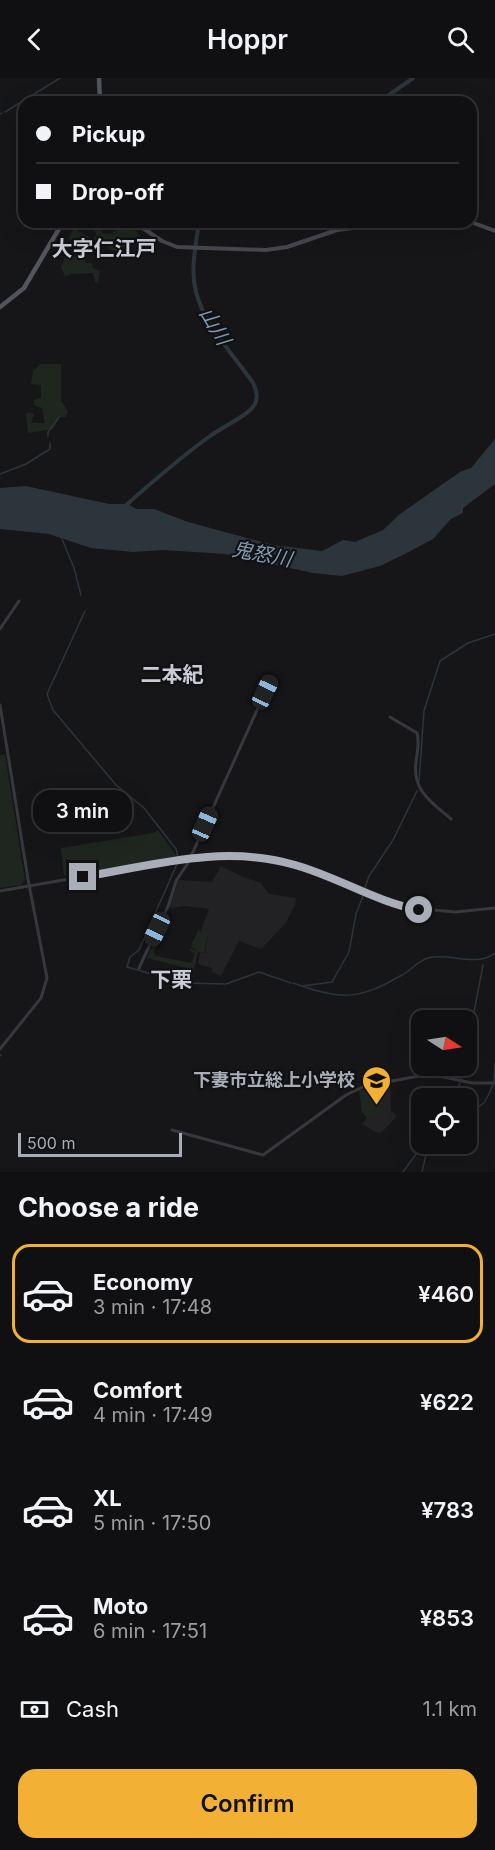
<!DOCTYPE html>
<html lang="en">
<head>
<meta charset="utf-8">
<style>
  :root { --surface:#101012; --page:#1e1e20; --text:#f1f3f6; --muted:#9c9d9f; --line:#303032; --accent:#f2b134 }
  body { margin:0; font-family:Inter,"Noto Sans JP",sans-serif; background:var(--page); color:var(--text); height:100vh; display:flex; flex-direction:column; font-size:22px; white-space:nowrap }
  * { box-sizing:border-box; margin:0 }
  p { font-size:20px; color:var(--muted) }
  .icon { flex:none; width:33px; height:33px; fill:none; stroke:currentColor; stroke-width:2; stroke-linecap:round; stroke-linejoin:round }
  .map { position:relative; height:1094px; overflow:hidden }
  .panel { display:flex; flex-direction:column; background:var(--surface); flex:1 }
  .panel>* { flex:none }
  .hud { position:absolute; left:18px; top:18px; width:459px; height:132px; border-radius:18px; box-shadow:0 6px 24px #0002,0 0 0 2px var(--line); display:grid; align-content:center; height:132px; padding:0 18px; background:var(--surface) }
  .needle { width:39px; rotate:102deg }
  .tools { position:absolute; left:411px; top:932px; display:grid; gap:12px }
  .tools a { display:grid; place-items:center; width:66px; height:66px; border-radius:12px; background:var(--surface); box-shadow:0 6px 24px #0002,0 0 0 2px var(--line); font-size:30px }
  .scale { position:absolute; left:18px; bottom:15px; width:164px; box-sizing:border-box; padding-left:6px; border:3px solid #a8adb8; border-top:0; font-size:16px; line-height:21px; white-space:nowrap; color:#a8adb8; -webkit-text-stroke:4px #111113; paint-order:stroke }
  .end { position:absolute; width:27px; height:27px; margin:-14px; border:8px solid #a8adb8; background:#111; box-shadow:0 0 0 3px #111 }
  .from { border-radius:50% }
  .bubble { position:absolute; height:42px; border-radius:18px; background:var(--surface); box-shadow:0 6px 24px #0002,0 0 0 2px var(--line); font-size:20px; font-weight:600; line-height:42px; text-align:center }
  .car { position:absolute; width:18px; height:36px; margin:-18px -9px; border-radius:8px; box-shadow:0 0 4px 2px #0007; background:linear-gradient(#222 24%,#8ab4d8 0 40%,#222 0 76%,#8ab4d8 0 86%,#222 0) }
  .hud b { display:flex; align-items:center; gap:21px; height:57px; font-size:22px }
  .hud b+b { border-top:2px solid var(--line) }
  .hud i { width:15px; height:15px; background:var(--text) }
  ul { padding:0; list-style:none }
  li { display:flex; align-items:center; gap:18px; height:99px; margin:0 12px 9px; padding:0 6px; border:3px solid transparent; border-radius:18px }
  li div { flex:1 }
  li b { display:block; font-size:22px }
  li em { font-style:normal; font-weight:600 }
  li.selected { border-color:var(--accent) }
  li>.icon { width:54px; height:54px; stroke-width:1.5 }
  h2 { padding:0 18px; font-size:27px; line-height:72px }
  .pay { display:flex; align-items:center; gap:15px; height:66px; padding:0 18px; font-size:22px }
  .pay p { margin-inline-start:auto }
  .button { display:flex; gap:12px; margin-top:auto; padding:12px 18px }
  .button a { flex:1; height:69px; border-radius:18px; background:var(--accent); color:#111; font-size:24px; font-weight:600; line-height:69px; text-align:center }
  header { display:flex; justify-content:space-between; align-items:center; height:78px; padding:0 18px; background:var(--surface); font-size:27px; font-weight:600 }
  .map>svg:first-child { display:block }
</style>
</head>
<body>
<header><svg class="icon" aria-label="back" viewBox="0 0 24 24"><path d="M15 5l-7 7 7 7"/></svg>Hoppr<svg class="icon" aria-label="search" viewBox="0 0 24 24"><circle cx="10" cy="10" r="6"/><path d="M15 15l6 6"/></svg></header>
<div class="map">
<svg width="495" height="1094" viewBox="0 0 495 1094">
  <rect width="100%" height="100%" fill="#161618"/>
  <!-- built -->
  <g fill="#222225">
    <polygon points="221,788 243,799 261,805 269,816 296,820 295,827 286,845 261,871 239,863 221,898 212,894 212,890 198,886 200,875 205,875 208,857 200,855 209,831 184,828 170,830 178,802 212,804"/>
    <polygon points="390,1004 391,1033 397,1038 381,1055 375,1054 362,1046 367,1040 362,1034 359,1012 374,1011"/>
  </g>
  <!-- green -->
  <g fill="#1e261f">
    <polygon points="117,144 126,144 139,156 137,165 125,167 121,174 109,171 104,164 100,171 99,165 93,161 86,171 82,164 83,160 80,159 77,163 68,161 74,151 93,161 96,157 94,149 99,149 102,155 110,156 118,152"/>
    <polygon points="68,175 76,179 82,175 86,185 92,185 93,190 100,193 98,205 95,204 93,195 71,196 65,199 61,188"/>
    <polygon points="41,286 61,286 61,323 68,333 66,339 60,339 53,351 28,355 26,337 28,334 34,336 31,345 45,345 42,330 34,327 34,322 41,320 41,307 31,306 33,293"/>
    <polygon points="5,676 25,802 21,807 0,810 0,677"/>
    <polygon points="158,752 177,779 64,798 61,770 153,755"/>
    <polygon points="163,843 169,850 153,874 156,878 191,885 195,876 189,872 191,870 198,874 191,868 199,850 200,855 208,856 204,875 198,874 194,892 147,880"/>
    <polygon points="360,1014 378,1015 380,1038 367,1039 362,1034"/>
  </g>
  <!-- water -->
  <polygon fill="#2c353c" points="495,361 495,406 463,430 463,435 451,441 433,461 405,476 380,488 342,498 313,495 225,476 163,472 133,474 91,470 49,456 0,451 0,410 26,408 109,426 127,426 137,431 154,431 188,444 273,467 322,473 343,462 355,464 383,452 400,436 460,394 471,390"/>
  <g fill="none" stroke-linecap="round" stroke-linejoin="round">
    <!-- stream -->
    <g stroke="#2c353c" stroke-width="1.5">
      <polyline points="5,34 60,0"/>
      <polyline points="0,36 2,35"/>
      <polyline points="48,358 48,354 59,339"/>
      <polyline points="0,396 26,386 50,371 50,365"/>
      <polyline points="62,461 74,490 81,517"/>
      <polyline points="85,533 47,616 53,632 116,707 144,730 176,771 178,779"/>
      <polyline points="419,703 424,633 440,583 468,565 495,556"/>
      <polyline points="177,786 139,872 130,879 127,889 184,905 226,906 259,894 291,905"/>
      <polyline points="365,810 369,798 393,762 417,713"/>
      <path d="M 293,905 C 341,922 357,923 402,897 C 410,893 419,882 428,880 C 451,874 475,890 495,875"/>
      <polyline points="303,908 332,904 349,874 356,836 363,818"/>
      <polyline points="466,976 483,887"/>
      <polyline points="0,978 1,977"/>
      <polyline points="461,1001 464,987"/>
      <polyline points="494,1003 495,986"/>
      <polyline points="455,1020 460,1005"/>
      <polyline points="466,1039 485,1024 493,1007"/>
      <polyline points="403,1094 424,1065"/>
      <polyline points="422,1094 426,1077 436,1065"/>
    </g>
    <!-- river -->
    <g stroke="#2c353c" stroke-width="4">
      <polyline points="379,24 413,0"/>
      <path d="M 124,429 C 152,404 180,380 210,358 C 218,352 249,336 252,330 C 259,322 257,314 253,305 C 234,277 204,247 196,214 C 190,191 196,167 199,144"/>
    </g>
    <!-- tertiary -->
    <g stroke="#37383d" stroke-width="3">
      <polyline points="0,551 19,523"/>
      <polyline points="0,627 28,801 47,900 41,920 0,971"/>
      <path d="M 390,639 L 417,655 C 420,665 417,674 416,684 C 412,712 431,724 451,741"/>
      <polyline points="0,813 190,780 233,778 292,786 411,830 455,834 495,830"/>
      <polyline points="139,890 169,826 176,803 188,785 272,599"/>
      <polyline points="172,1052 263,1077 346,1017 365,1008 430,996 472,1005 495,1005"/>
    </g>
    <!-- secondary -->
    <g stroke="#45474d" stroke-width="4">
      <polyline points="134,144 162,163 177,169 266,172 287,169 337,152 399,144 435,149 449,144"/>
      <polyline points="471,144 495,153"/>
    </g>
    <!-- primary -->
    <g stroke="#53555c" stroke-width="4.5">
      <polyline points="99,0 100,24"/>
      <polyline points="0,229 24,210 63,144"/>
    </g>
  </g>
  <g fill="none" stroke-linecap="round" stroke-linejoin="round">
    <!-- route -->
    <path stroke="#a8adb8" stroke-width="8" d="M 83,799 C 153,787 224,766 295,787 C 338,799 376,824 419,832"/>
  </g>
  <!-- icons -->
  <defs>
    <symbol id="school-pin" viewBox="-11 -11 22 30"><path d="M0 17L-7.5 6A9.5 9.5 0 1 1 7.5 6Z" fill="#f2b134" stroke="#111113"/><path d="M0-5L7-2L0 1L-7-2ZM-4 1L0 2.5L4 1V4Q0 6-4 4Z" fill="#111"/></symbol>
  </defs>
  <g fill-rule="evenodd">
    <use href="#school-pin" x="360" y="986" width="33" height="45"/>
  </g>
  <g text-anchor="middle" stroke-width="4.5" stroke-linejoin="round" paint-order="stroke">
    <!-- poi labels -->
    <g font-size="18" font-weight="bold" fill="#a8adb8" stroke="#111113" text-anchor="end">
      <text x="355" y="1008">下妻市立総上小学校</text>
    </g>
    <!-- water labels -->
    <g font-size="20" font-style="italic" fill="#7f9bb3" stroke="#111113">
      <text transform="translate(215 248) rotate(59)" y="7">山川</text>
      <text transform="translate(262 476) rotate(11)" y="7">鬼怒川</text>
    </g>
    <!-- quarter labels -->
    <g font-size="21" font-weight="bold" fill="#c9ccd4" stroke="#111113">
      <text x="104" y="178">大字仁江戸</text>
      <text x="172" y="604">二本紀</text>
      <text x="171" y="909">下栗</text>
    </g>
  </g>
</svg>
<div class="tools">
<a><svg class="needle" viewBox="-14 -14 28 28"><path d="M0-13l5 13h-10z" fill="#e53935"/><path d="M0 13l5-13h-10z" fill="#9c9d9f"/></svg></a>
<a><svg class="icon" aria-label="locate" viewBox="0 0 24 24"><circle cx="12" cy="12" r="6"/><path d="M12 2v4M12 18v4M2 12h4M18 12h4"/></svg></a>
</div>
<div class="scale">500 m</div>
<i class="end from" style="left:419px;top:832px"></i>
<i class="end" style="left:83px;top:799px"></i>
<div class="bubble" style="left:33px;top:712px;width:99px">3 min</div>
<i class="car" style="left:265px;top:614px;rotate:25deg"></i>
<i class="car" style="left:205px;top:746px;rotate:24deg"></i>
<i class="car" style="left:157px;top:851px;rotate:205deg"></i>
<div class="hud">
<b><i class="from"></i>Pickup</b>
<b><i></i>Drop-off</b>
</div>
</div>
<section class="panel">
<h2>Choose a ride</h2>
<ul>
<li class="selected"><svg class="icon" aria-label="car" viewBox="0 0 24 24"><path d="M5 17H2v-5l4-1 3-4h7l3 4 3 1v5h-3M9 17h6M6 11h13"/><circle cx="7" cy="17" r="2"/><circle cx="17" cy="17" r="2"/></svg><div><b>Economy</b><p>3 min · 17:48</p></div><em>¥460</em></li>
<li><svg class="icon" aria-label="car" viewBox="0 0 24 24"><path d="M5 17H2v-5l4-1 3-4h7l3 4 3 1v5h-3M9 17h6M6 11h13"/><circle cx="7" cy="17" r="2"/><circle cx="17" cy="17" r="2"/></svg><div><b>Comfort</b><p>4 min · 17:49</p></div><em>¥622</em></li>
<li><svg class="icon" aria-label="car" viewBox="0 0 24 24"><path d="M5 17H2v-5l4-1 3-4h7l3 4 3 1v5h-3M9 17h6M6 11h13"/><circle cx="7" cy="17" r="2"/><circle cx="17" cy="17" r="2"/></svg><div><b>XL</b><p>5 min · 17:50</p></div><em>¥783</em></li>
<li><svg class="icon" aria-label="car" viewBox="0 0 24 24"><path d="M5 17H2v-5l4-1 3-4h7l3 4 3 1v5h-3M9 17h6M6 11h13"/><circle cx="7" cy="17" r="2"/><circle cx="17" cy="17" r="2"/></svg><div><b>Moto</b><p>6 min · 17:51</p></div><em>¥853</em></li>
</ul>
<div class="pay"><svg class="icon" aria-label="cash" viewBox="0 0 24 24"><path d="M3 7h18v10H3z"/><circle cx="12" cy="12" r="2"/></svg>Cash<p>1.1 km</p></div>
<div class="button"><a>Confirm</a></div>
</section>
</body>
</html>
